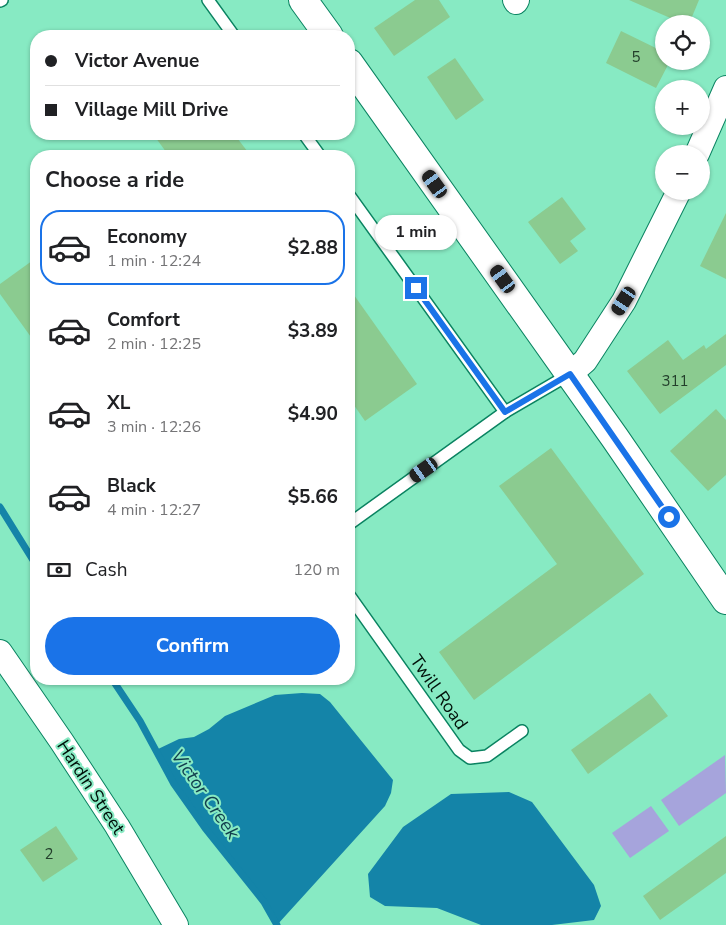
<!DOCTYPE html>
<html lang="en">
<head>
<meta charset="utf-8">
<style>
  :root { --surface:#fff; --page:#f2f2f2; --text:#202124; --muted:#757577; --line:#e0e0e0; --accent:#1a73e8 }
  body { margin:0; font-family:"Nunito Sans",sans-serif; background:var(--page); color:var(--text); height:100vh; display:flex; flex-direction:column; font-size:19px; white-space:nowrap }
  * { box-sizing:border-box; margin:0 }
  p { font-size:16px; color:var(--muted) }
  .icon { flex:none; width:28px; height:28px; fill:none; stroke:currentColor; stroke-width:2; stroke-linecap:round; stroke-linejoin:round }
  .map { position:relative; flex:1; overflow:hidden }
  .sheet { position:absolute; left:30px; top:150px; width:325px; height:535px; display:flex; flex-direction:column; background:var(--surface); border-radius:20px; box-shadow:0 1px 4px #0004 }
  .sheet>* { flex:none }
  .top-card { position:absolute; left:30px; top:30px; width:325px; height:110px; border-radius:20px; box-shadow:0 1px 4px #0004; display:grid; align-content:center; height:110px; padding:0 15px; background:var(--surface) }
  .controls { position:absolute; left:655px; top:15px; display:grid; gap:10px }
  .controls a { display:grid; place-items:center; width:55px; height:55px; border-radius:50%; background:var(--surface); box-shadow:0 1px 4px #0004; font-size:25px }
  .end { position:absolute; width:22px; height:22px; margin:-11px; border:6px solid #1a73e8; background:#fff; box-shadow:0 0 0 2px #fff }
  .from { border-radius:50% }
  .bubble { position:absolute; height:35px; border-radius:18px; background:var(--surface); box-shadow:0 1px 4px #0004; font-size:16px; font-weight:700; line-height:35px; text-align:center }
  .car { position:absolute; width:15px; height:30px; margin:-15px -8px; border-radius:6px; box-shadow:0 0 4px 1px #0007; background:linear-gradient(#222 24%,#8ab4d8 0 40%,#222 0 76%,#8ab4d8 0 86%,#222 0) }
  .top-card b { display:flex; align-items:center; gap:18px; height:48px; font-size:19px }
  .top-card b+b { border-top:1px solid var(--line) }
  .top-card i { width:12px; height:12px; background:var(--text) }
  ul { padding:0; list-style:none }
  li { display:flex; align-items:center; gap:15px; height:75px; margin:0 10px 8px; padding:0 5px; border:2px solid transparent; border-radius:20px }
  li div { flex:1 }
  li b { display:block; font-size:19px }
  li em { font-style:normal; font-weight:700 }
  li.current { border-color:var(--accent) }
  li>.icon { width:45px; height:45px; stroke-width:1.5 }
  h2 { padding:0 15px; font-size:22px; line-height:60px }
  .pay { display:flex; align-items:center; gap:12px; height:55px; padding:0 15px; font-size:19px }
  .pay p { margin-inline-start:auto }
  .button { display:flex; gap:10px; margin-top:auto; padding:10px 15px }
  .button a { flex:1; height:58px; border-radius:30px; background:var(--accent); color:#fff; font-size:20px; font-weight:700; line-height:58px; text-align:center }
  .map>svg:first-child { display:block }
</style>
</head>
<body>
<div class="map">
<svg width="726" height="925" viewBox="0 0 726 925">
  <rect width="100%" height="100%" fill="#87eac3"/>
  <!-- green -->
  <g fill="#a6a4dc">
    <polygon points="725,755 726,793 679,826 661,800"/>
    <polygon points="651,806 669,831 630,858 612,833"/>
  </g>
  <!-- water -->
  <g fill="#1484a8">
    <path d="M 302,693 L 320,694 L 330,702 L 393,780 L 391,793 L 385,806 L 277,925 C 257,890 230,861 206,829 C 187,804 171,778 156,750 L 179,739 L 194,737 L 209,729 L 225,716 L 275,695 Z"/>
    <polygon points="509,792 532,802 594,885 601,906 594,920 552,925 481,925 437,908 385,906 370,897 368,874 403,827 451,794"/>
  </g>
  <g fill="none" stroke-linecap="round" stroke-linejoin="round">
    <!-- stream -->
    <g stroke="#1484a8" stroke-width="7">
      <polyline points="0,507 36,565"/>
      <polyline points="112,679 140,721 174,784 205,828 264,902 277,925"/>
    </g>
  </g>
  <!-- building -->
  <g fill="#8bcb90">
    <polygon points="415,0 439,0 450,17 394,56 374,28"/>
    <polygon points="629,0 699,0 689,24 684,24"/>
    <polygon points="621,31 664,52 664,61 670,61 656,88 606,63"/>
    <polygon points="455,58 484,100 456,120 427,77"/>
    <polygon points="153,134 234,134 251,156 169,156"/>
    <polygon points="562,197 586,229 570,241 578,251 560,264 528,222"/>
    <polygon points="726,213 726,279 700,266"/>
    <polygon points="36,258 36,344 0,294 0,284"/>
    <polygon points="349,288 417,384 365,421 349,398"/>
    <polygon points="726,334 726,365 660,414 627,371 668,340 683,360 704,345 706,349"/>
    <polygon points="716,409 726,420 726,475 708,491 670,451"/>
    <polygon points="551,448 644,574 474,700 439,652 557,564 499,486"/>
    <polygon points="650,693 668,716 588,774 571,750"/>
    <polygon points="56,826 78,859 43,882 20,850"/>
    <polygon points="726,836 726,873 660,920 643,896"/>
  </g>
  <g fill="none" stroke-linecap="round" stroke-linejoin="round">
    <defs>
      <g id="lane">
        <polyline points="208,0 234,36"/>
        <polyline points="0,1 2,0"/>
        <polyline points="304,134 320,156"/>
        <polyline points="349,195 505,412"/>
        <polyline points="349,524 505,412 570,374"/>
        <polyline points="349,595 459,750 470,758 487,756 522,731"/>
      </g>
      <g id="street">
        <polyline points="515,0 516,2 517,0"/>
        <polyline points="697,154 726,88"/>
        <polyline points="570,374 585,361 624,301 679,191"/>
        <polyline points="0,652 62,742 117,826 176,925"/>
      </g>
      <g id="secondary">
        <polyline points="303,0 329,36"/>
        <polyline points="349,63 615,438 726,600"/>
      </g>
    </defs>
    <!-- lane casing -->
    <use href="#lane" stroke="#0a8361" stroke-width="14"/>
    <!-- street casing -->
    <use href="#street" stroke="#0a8361" stroke-width="26"/>
    <!-- secondary casing -->
    <use href="#secondary" stroke="#0a8361" stroke-width="30"/>
    <!-- lane -->
    <use href="#lane" stroke="#fff" stroke-width="11"/>
    <!-- street -->
    <use href="#street" stroke="#fff" stroke-width="24"/>
    <!-- secondary -->
    <use href="#secondary" stroke="#fff" stroke-width="28"/>
  </g>
  <g fill="none" stroke-linecap="round" stroke-linejoin="round">
    <!-- route -->
    <polyline stroke="#1a73e8" stroke-width="6" points="416,288 505,412 570,374 669,517"/>
  </g>
  <g text-anchor="middle" stroke-width="4" stroke-linejoin="round" paint-order="stroke">
    <!-- number labels -->
    <g font-size="15" fill="#233f2b">
      <text x="636" y="62">5</text>
      <text x="675" y="386">311</text>
      <text x="49" y="859">2</text>
    </g>
    <!-- street labels -->
    <g font-size="18" fill="#001009" stroke="#87eac3">
      <text transform="translate(439 692) rotate(55)" y="6">Twill Road</text>
      <text transform="translate(91 787) rotate(57)" y="6">Hardin Street</text>
    </g>
    <!-- water labels -->
    <g font-size="19" font-style="italic" fill="#113d4d" stroke="#87eac3">
      <text transform="translate(206 794) rotate(55)" y="7">Victor Creek</text>
    </g>
  </g>
</svg>
<div class="controls">
<a><svg class="icon" aria-label="locate" viewBox="0 0 24 24"><circle cx="12" cy="12" r="6"/><path d="M12 2v4M12 18v4M2 12h4M18 12h4"/></svg></a>
<a>+</a>
<a>−</a>
</div>
<i class="end from" style="left:669px;top:517px"></i>
<i class="end" style="left:416px;top:288px"></i>
<div class="bubble" style="left:375px;top:215px;width:82px">1 min</div>
<i class="car" style="left:435px;top:184px;rotate:324deg"></i>
<i class="car" style="left:503px;top:279px;rotate:324deg"></i>
<i class="car" style="left:624px;top:301px;rotate:213deg"></i>
<i class="car" style="left:424px;top:470px;rotate:235deg"></i>
<div class="top-card">
<b><i class="from"></i>Victor Avenue</b>
<b><i></i>Village Mill Drive</b>
</div>
<section class="sheet">
<h2>Choose a ride</h2>
<ul>
<li class="current"><svg class="icon" aria-label="car" viewBox="0 0 24 24"><path d="M5 17H2v-5l4-1 3-4h7l3 4 3 1v5h-3M9 17h6M6 11h13"/><circle cx="7" cy="17" r="2"/><circle cx="17" cy="17" r="2"/></svg><div><b>Economy</b><p>1 min · 12:24</p></div><em>$2.88</em></li>
<li><svg class="icon" aria-label="car" viewBox="0 0 24 24"><path d="M5 17H2v-5l4-1 3-4h7l3 4 3 1v5h-3M9 17h6M6 11h13"/><circle cx="7" cy="17" r="2"/><circle cx="17" cy="17" r="2"/></svg><div><b>Comfort</b><p>2 min · 12:25</p></div><em>$3.89</em></li>
<li><svg class="icon" aria-label="car" viewBox="0 0 24 24"><path d="M5 17H2v-5l4-1 3-4h7l3 4 3 1v5h-3M9 17h6M6 11h13"/><circle cx="7" cy="17" r="2"/><circle cx="17" cy="17" r="2"/></svg><div><b>XL</b><p>3 min · 12:26</p></div><em>$4.90</em></li>
<li><svg class="icon" aria-label="car" viewBox="0 0 24 24"><path d="M5 17H2v-5l4-1 3-4h7l3 4 3 1v5h-3M9 17h6M6 11h13"/><circle cx="7" cy="17" r="2"/><circle cx="17" cy="17" r="2"/></svg><div><b>Black</b><p>4 min · 12:27</p></div><em>$5.66</em></li>
</ul>
<div class="pay"><svg class="icon" aria-label="cash" viewBox="0 0 24 24"><path d="M3 7h18v10H3z"/><circle cx="12" cy="12" r="2"/></svg>Cash<p>120 m</p></div>
<div class="button"><a>Confirm</a></div>
</section>
</div>
</body>
</html>
